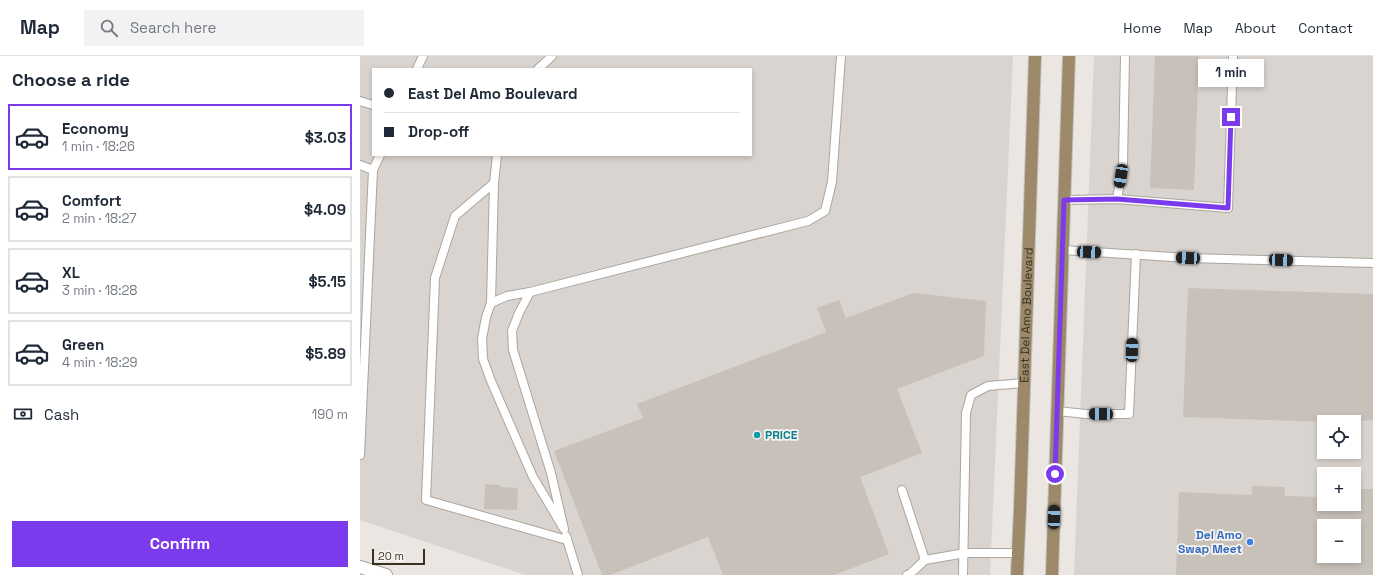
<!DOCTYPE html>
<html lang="en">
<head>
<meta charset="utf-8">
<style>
  :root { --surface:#fff; --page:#f2f2f3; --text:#1f2937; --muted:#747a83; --line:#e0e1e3; --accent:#7c3aed }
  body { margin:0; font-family:"Space Grotesk",sans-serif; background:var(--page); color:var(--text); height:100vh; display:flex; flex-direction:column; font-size:15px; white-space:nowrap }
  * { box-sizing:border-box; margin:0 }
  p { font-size:13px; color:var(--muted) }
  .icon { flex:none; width:22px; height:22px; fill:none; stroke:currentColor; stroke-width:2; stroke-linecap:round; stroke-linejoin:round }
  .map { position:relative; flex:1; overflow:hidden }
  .panel { display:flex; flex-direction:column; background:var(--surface); width:360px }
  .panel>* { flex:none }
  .top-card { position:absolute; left:12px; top:12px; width:380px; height:88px; border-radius:0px; box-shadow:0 2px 6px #0003; display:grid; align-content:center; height:88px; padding:0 12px; background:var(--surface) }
  .buttons { position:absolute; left:957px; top:359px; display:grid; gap:8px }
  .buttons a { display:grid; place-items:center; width:44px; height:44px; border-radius:0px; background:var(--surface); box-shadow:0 2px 6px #0003; font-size:20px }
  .scale { position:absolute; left:12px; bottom:10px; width:53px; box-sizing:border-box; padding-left:4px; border:2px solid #3a3123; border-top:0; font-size:11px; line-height:14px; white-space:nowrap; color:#3a3123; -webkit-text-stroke:3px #f7f4f2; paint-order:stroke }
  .end { position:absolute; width:18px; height:18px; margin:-9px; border:5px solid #7c3aed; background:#fff; box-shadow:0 0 0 2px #fff }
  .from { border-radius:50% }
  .bubble { position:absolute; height:28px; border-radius:0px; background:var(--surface); box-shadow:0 2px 6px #0003; font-size:13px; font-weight:600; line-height:28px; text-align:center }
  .car { position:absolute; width:12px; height:24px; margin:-12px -6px; border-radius:5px; box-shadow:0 0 3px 1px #0007; background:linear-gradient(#222 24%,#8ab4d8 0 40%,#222 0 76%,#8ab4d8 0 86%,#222 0) }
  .top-card b { display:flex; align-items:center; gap:14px; height:38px; font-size:15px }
  .top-card b+b { border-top:1px solid var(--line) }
  .top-card i { width:10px; height:10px; background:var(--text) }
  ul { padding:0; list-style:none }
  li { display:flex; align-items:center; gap:12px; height:66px; margin:0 8px 6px; padding:0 4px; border:2px solid var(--line); border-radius:0px }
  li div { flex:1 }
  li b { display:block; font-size:15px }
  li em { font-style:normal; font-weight:600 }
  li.active { border-color:var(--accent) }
  li>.icon { width:36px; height:36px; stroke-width:1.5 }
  h2 { padding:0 12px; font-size:18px; line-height:48px }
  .pay { display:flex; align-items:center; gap:10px; height:44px; padding:0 12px; font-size:15px }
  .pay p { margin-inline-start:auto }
  .action { display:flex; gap:8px; margin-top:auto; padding:8px 12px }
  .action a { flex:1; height:46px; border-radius:0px; background:var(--accent); color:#fff; font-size:16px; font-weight:600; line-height:46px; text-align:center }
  header { display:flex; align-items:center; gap:24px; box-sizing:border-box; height:56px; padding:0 20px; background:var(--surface); border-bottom:1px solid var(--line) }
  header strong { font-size:19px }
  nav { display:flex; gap:22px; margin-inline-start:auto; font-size:14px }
  .search { width:280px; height:36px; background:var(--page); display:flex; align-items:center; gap:10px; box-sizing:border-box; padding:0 14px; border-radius:0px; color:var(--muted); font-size:15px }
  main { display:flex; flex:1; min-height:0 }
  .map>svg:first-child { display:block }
</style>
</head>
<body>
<header>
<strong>Map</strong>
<div class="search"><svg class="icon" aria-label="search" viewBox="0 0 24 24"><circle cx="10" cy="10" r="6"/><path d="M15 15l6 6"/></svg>Search here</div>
<nav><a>Home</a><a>Map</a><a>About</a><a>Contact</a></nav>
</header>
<main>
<section class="panel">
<h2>Choose a ride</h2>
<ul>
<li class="active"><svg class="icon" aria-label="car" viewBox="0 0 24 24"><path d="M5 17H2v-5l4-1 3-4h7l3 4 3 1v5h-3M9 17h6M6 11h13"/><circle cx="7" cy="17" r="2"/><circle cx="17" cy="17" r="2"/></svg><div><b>Economy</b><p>1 min · 18:26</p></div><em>$3.03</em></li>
<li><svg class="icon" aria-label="car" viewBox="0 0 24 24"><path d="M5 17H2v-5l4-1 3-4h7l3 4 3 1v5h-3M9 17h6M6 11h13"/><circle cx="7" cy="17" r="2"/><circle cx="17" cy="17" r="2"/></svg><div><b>Comfort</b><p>2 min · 18:27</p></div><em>$4.09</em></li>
<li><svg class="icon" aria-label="car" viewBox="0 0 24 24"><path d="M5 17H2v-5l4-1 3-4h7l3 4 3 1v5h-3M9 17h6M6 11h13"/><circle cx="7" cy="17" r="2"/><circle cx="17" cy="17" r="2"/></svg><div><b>XL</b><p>3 min · 18:28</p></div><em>$5.15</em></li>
<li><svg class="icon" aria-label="car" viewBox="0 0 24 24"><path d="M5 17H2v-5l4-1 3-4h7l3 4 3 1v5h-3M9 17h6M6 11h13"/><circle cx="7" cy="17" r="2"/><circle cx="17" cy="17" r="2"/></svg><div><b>Green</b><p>4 min · 18:29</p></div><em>$5.89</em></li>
</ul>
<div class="pay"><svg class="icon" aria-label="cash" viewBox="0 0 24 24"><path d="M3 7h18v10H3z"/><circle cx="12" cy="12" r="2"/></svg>Cash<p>190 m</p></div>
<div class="action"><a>Confirm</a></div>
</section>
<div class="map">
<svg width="1013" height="519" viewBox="0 0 1013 519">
  <rect width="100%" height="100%" fill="#ebe6e2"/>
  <!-- built -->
  <g fill="#dad4d0" fill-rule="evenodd">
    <path d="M 0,0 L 653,0 L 630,519 L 165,519 L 0,464 ZM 13,13 L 391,13 L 391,99 L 13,99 Z"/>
    <path d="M 734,0 L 1013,0 L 1013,519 L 714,519 ZM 964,366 L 994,366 L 994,396 L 964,396 ZM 964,418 L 994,418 L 994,448 L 964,448 ZM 964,470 L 994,470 L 994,500 L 964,500 Z"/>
  </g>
  <!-- building -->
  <g fill="#c8c1ba" fill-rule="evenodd">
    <polygon points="795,0 839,0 834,134 790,132"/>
    <polygon points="828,232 1013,238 1013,364 990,366 964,366 823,361"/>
    <polygon points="553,237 626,245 624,300 537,333 562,397 500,421 529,498 474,519 363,519 348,481 250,519 242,519 194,395 283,362 277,348 466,276 457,252 479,244 486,262"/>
    <polygon points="125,428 140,429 140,431 158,432 157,454 124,453"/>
    <path d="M 892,430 L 925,431 L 925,440 L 964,441 L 964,448 L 994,448 L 994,442 L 996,442 L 996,433 L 1013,433 L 1013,519 L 816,519 L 819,436 L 892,439 ZM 964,470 L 994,470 L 994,500 L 964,500 Z"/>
  </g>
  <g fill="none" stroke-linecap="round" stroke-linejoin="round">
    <defs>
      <g id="service">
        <polyline points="57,13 63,0"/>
        <polyline points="178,13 192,0"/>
        <polyline points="0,45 13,49"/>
        <polyline points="0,109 13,114"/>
        <polyline points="134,127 95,160 75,222 66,444 207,484"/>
        <polyline points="757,143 763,109 765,0"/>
        <polyline points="704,144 757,143 868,152 873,0"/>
        <polyline points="703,194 828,202 1013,207"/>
        <polygon points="170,236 159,257 152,275 153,294 191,417 204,473 173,421 131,325 123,303 122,283 126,261 131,247 147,240"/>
        <polyline points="170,236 448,165 465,155 472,126 481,0"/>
        <polyline points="131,247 134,127 137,99"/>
        <polyline points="697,355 726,358 769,358 776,198"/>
        <polyline points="0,399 13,114 20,99"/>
        <polyline points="542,434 565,504"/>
        <polyline points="206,480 218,519"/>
        <polyline points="547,519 550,518 565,504 605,497 658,497"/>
        <polyline points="603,519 606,357 611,339 628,330 664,327"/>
      </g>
      <polyline id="secondary" points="0,511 26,519"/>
      <g id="primary">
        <path id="s1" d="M 657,519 L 660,453 L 675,0"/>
        <polyline points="692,519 709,0"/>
      </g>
    </defs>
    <!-- service casing -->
    <use href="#service" stroke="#aba59d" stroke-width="10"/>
    <!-- secondary casing -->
    <use href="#secondary" stroke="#aca399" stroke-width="14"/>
    <!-- primary casing -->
    <use href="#primary" stroke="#c4c1bd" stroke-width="14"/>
    <!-- service -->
    <use href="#service" stroke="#fff" stroke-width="8"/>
    <!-- secondary -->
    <use href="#secondary" stroke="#fff" stroke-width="12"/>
    <!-- primary -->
    <use href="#primary" stroke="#9c896a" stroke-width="12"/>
  </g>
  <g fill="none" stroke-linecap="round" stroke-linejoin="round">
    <!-- route -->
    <polyline stroke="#7c3aed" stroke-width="5" points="695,418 704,144 757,143 868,152 871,61"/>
  </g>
  <!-- markers -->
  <circle fill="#0f9aa8" stroke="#f7f4f2" stroke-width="1.5" cx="397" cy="379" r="4"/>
  <circle fill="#3f7fe0" stroke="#f7f4f2" stroke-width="1.5" cx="890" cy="486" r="4"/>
  <g text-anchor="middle" stroke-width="3.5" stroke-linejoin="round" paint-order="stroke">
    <!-- street labels -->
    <g font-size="12" fill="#3a3123" stroke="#f7f4f2">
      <text dy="4" stroke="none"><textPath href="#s1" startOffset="260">East Del Amo Boulevard</textPath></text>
    </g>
    <!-- culture labels -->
    <g font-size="12" font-weight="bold" fill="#0d838f" stroke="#f7f4f2" text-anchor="start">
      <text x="405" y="383">PRICE</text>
    </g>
    <!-- shop labels -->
    <g font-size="12" font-weight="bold" fill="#366cbe" stroke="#f7f4f2" text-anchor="end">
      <text x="882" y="483">Del Amo<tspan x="882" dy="14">Swap Meet</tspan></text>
    </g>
  </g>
</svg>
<div class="buttons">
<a><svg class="icon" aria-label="locate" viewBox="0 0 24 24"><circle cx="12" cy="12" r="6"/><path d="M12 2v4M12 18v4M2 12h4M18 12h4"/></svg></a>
<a>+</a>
<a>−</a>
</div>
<div class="scale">20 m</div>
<i class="end from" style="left:695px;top:418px"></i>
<i class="end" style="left:871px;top:61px"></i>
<div class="bubble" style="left:838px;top:3px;width:66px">1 min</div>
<i class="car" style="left:761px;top:120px;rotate:189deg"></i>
<i class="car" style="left:729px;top:196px;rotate:93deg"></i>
<i class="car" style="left:828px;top:202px;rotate:273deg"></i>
<i class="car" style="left:921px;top:204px;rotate:92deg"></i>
<i class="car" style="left:772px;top:294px;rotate:2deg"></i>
<i class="car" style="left:741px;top:358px;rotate:271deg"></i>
<i class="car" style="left:694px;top:461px;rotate:2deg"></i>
<div class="top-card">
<b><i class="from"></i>East Del Amo Boulevard</b>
<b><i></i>Drop-off</b>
</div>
</div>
</main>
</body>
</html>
